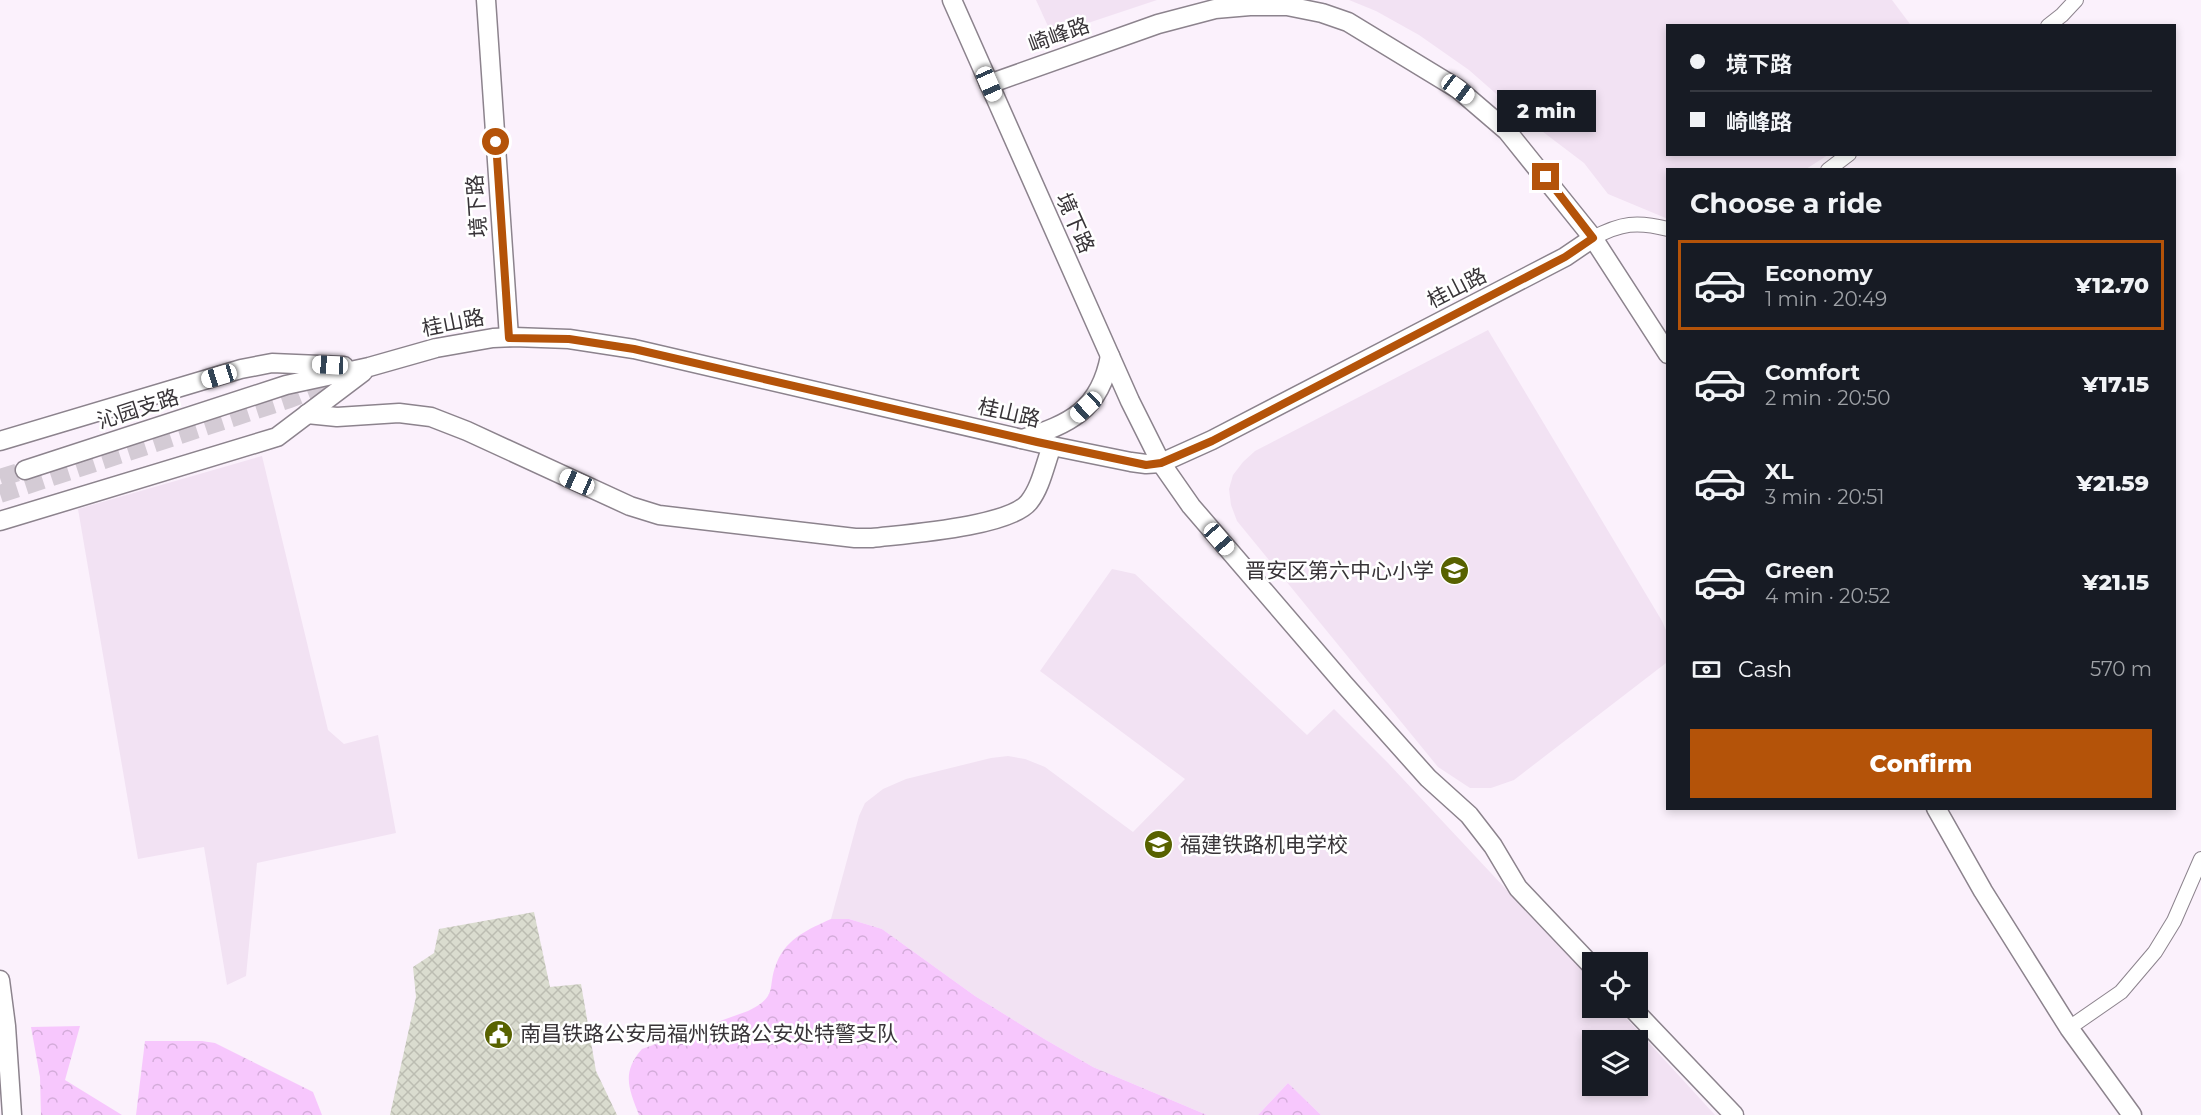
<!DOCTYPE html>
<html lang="en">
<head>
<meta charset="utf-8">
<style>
  :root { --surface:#171b24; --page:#20242c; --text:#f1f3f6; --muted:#9ea1a6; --line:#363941; --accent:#b45309 }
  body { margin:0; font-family:Montserrat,"Noto Sans SC",sans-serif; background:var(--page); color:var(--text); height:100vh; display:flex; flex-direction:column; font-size:22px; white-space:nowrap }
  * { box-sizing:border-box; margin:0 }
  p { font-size:20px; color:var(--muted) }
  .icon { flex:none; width:33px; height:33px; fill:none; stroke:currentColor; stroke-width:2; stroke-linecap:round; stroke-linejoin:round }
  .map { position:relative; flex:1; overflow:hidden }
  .panel { position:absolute; left:1666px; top:168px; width:510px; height:642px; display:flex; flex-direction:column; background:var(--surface); border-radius:0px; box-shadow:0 3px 9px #0003 }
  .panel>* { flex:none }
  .hud { position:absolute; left:1666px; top:24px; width:510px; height:132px; border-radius:0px; box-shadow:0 3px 9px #0003; display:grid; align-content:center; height:132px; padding:0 24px; background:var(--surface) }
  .controls { position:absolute; left:1582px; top:952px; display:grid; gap:12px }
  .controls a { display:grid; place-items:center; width:66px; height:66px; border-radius:0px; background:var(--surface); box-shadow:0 3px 9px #0003; font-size:30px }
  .end { position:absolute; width:27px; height:27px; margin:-14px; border:8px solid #b45309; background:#fff; box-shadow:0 0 0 3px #fff }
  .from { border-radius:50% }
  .bubble { position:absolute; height:42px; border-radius:0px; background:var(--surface); box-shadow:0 3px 9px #0003; font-size:20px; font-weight:800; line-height:42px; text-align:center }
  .car { position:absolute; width:18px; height:36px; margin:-18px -9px; border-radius:8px; box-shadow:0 0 4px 2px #0007; background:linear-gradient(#fff 24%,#345 0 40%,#fff 0 76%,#345 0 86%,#fff 0) }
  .hud b { display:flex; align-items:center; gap:21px; height:57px; font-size:22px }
  .hud b+b { border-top:2px solid var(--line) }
  .hud i { width:15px; height:15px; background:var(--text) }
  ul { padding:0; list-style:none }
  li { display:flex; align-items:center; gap:18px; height:90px; margin:0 12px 9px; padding:0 12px; border:3px solid transparent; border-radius:0px }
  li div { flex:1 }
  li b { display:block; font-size:22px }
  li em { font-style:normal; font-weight:800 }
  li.current { border-color:var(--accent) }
  li>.icon { width:54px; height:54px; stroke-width:1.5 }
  h2 { padding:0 24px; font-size:27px; line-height:72px }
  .pay { display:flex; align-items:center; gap:15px; height:66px; padding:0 24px; font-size:22px }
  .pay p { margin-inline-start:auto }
  .action { display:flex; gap:12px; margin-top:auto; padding:12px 24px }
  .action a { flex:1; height:69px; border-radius:0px; background:var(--accent); color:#fff; font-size:24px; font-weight:800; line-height:69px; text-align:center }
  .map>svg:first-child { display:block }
</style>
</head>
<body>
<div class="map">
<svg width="2201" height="1115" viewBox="0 0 2201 1115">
  <defs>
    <pattern id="forest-crowns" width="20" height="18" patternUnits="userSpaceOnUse" patternTransform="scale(1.5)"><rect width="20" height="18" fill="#f7c7fd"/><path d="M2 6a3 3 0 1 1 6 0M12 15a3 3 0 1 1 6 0" fill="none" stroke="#d4acda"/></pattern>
    <pattern id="building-cross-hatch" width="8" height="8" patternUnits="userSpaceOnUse" patternTransform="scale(1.5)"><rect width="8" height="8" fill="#dadccf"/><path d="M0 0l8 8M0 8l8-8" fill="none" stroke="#bcbdb2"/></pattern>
  </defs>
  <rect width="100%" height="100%" fill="#fbf1fc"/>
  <!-- built -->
  <g fill="#f2e2f3" fill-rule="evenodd">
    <polygon points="1036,0 1157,0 1052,35"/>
    <polygon points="1349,0 1892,0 1910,24 1668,26 1668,154 1828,155 1806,169 1668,170 1668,219 1608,194 1584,163 1518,113 1469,70 1419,35 1376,11"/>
    <polygon points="1488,330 1662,621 1668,635 1668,655 1666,663 1514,780 1491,788 1470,788 1438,767 1237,521 1231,505 1229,489 1233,475 1243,462 1255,451"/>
    <polygon points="262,456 328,730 344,744 378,735 396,833 257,863 246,976 227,985 204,847 138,859 78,509"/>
    <path d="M 1112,569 L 1135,574 L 1307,735 L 1334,709 L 1388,763 L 1593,982 L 1593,1008 L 1617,1008 L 1715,1115 L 1321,1115 L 1288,1083 L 1258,1115 L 1207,1115 L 1093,1067 L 1046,1040 L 975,996 L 882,929 L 849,919 L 831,919 L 859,816 L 865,803 L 883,789 L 906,779 L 991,758 L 1008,756 L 1025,759 L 1045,767 L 1133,832 L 1185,779 L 1040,671 ZM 1593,1041 L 1638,1041 L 1638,1086 L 1593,1086 Z"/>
  </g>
  <!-- forest -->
  <g fill="url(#forest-crowns)">
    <path d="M 831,919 L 849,919 L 882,929 L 975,996 L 1046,1040 L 1093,1067 L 1207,1115 L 639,1115 C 629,1089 621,1073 642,1049 L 748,1011 C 780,995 766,988 777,962 C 787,938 809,929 831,919 Z"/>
    <polygon points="80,1026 65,1080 122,1115 41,1115 40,1077 31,1027"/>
    <polygon points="145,1041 202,1041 215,1043 313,1092 322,1115 136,1115"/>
    <polygon points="1288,1083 1321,1115 1258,1115"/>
  </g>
  <!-- building -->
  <polygon fill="url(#building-cross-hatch)" points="534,912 550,987 581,984 596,1071 617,1115 390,1115 416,997 413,967 434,953 439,929"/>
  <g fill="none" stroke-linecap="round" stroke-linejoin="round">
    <!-- secondary-tunnel -->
    <g stroke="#d4cbd5" stroke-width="18" stroke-dasharray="18 9" stroke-linecap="butt">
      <polyline points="0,478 25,470"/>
      <polyline points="0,494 290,399 343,378"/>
    </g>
    <defs>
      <g id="street">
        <polyline points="2048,26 2062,15 2076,0"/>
        <polyline points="1828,170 1849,154"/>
        <path d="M 1593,238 C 1621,223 1637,221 1668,229"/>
        <polyline points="2069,1028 2121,992 2155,952 2174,921 2201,859"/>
      </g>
      <g id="secondary">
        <polyline points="486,0 509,337"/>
        <polyline points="952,0 1130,401 1161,463 1191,506 1344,684 1428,778 1469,815 1493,846 1518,888 1593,967"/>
        <polyline points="989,84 1158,24 1215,9 1250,6 1287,6 1322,13 1348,22 1458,89 1507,131 1593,238 1668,354"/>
        <path d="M 307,414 L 337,417 L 399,413 L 431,417 L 467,431 L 630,506 L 659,515 L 855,538 L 872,538 C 905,534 1009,527 1029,502 C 1041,487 1045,464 1052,446"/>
        <path d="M 1022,439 C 1070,424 1100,410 1110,356"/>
        <polyline points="0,441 241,369 272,363 344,366"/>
        <polyline points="25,470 286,385 369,367 436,348 493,338 514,337 569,339 634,349 1052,446 1131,462 1146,464 1161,463 1212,440 1565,257 1593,238"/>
        <polyline points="0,521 277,437 363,372"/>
        <polyline points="1936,808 1983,891 2069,1028 2132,1115"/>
        <polyline points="0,980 6,1026 12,1115"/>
        <polyline points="1632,1008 1734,1115"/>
      </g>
    </defs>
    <!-- street casing -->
    <use href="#street" stroke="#8c838d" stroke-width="16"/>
    <!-- secondary casing -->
    <use href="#secondary" stroke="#8c838d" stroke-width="21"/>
    <!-- street -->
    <use href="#street" stroke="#fff" stroke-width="14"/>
    <!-- secondary -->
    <use href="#secondary" stroke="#fff" stroke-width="18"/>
  </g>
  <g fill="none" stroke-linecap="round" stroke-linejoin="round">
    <!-- route -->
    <polyline stroke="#b45309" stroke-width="8" points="496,142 509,338 569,339 634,349 1037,442 1146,465 1161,463 1212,441 1565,257 1593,238 1546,177"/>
  </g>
  <!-- icons -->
  <defs>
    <symbol id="school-disc" viewBox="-11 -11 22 22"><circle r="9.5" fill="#586200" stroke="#fff"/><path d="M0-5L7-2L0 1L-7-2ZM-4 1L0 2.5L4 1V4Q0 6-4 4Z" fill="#fff"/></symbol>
    <symbol id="civic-disc" viewBox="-11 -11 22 22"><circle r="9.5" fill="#586200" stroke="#fff"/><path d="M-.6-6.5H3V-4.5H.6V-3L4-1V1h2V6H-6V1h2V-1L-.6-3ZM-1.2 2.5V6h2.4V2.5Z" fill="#fff"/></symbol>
  </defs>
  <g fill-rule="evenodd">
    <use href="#school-disc" x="1438" y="554" width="33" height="33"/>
    <use href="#school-disc" x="1142" y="828" width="33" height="33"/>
    <use href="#civic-disc" x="482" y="1018" width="33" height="33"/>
  </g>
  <g text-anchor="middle" stroke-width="5" stroke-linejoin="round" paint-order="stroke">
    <!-- street labels -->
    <g font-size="21" fill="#383438" stroke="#fff">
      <text transform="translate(1059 35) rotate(-20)" y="7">崎峰路</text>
      <text transform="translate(477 206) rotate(-94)" y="7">境下路</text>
      <text transform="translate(1075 223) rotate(66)" y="7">境下路</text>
      <text transform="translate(1457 288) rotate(-27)" y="7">桂山路</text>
      <text transform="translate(453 323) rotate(-11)" y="7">桂山路</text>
      <text transform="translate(138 409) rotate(-18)" y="7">沁园支路</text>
      <text transform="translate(1009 413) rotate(13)" y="7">桂山路</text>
    </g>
    <!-- poi labels -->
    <g font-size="21" fill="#383438" stroke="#fff" text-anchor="start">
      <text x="1434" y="578" text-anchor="end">晋安区第六中心小学</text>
      <text x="1180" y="852">福建铁路机电学校</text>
      <text x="520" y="1041">南昌铁路公安局福州铁路公安处特警支队</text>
    </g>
  </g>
</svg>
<div class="controls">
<a><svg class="icon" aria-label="locate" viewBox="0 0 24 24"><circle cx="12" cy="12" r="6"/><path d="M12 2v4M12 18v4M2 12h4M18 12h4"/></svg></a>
<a><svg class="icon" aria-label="layers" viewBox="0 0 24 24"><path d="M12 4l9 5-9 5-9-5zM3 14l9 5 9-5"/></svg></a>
</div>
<i class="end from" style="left:496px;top:142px"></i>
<i class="end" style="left:1546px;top:177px"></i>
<div class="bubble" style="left:1497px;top:90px;width:99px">2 min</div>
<i class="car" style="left:989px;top:84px;rotate:156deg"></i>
<i class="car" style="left:1458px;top:89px;rotate:127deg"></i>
<i class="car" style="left:330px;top:365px;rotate:273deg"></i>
<i class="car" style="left:219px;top:376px;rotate:253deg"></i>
<i class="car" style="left:1086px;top:407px;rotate:227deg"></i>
<i class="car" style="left:577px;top:482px;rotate:294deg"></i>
<i class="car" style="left:1219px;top:539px;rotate:139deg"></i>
<div class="hud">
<b><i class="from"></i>境下路</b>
<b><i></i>崎峰路</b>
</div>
<section class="panel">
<h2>Choose a ride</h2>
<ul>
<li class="current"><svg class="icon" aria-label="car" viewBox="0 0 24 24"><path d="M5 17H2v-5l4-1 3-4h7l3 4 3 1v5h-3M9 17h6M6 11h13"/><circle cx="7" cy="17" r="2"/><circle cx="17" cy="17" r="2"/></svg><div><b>Economy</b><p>1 min · 20:49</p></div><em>¥12.70</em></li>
<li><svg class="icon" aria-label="car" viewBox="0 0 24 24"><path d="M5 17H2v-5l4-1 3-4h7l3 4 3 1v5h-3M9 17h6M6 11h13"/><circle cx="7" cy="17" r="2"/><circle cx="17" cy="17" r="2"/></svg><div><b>Comfort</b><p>2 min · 20:50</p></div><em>¥17.15</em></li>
<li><svg class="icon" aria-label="car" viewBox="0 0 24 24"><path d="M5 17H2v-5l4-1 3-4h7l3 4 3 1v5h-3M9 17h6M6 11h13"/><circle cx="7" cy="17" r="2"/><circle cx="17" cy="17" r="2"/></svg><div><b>XL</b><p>3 min · 20:51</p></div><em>¥21.59</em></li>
<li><svg class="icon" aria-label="car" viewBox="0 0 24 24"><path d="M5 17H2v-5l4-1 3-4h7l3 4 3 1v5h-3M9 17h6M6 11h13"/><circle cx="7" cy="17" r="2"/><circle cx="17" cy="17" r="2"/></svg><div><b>Green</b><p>4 min · 20:52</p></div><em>¥21.15</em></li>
</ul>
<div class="pay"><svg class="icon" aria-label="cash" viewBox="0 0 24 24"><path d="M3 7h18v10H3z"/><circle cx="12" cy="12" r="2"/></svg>Cash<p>570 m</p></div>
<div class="action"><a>Confirm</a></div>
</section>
</div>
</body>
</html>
